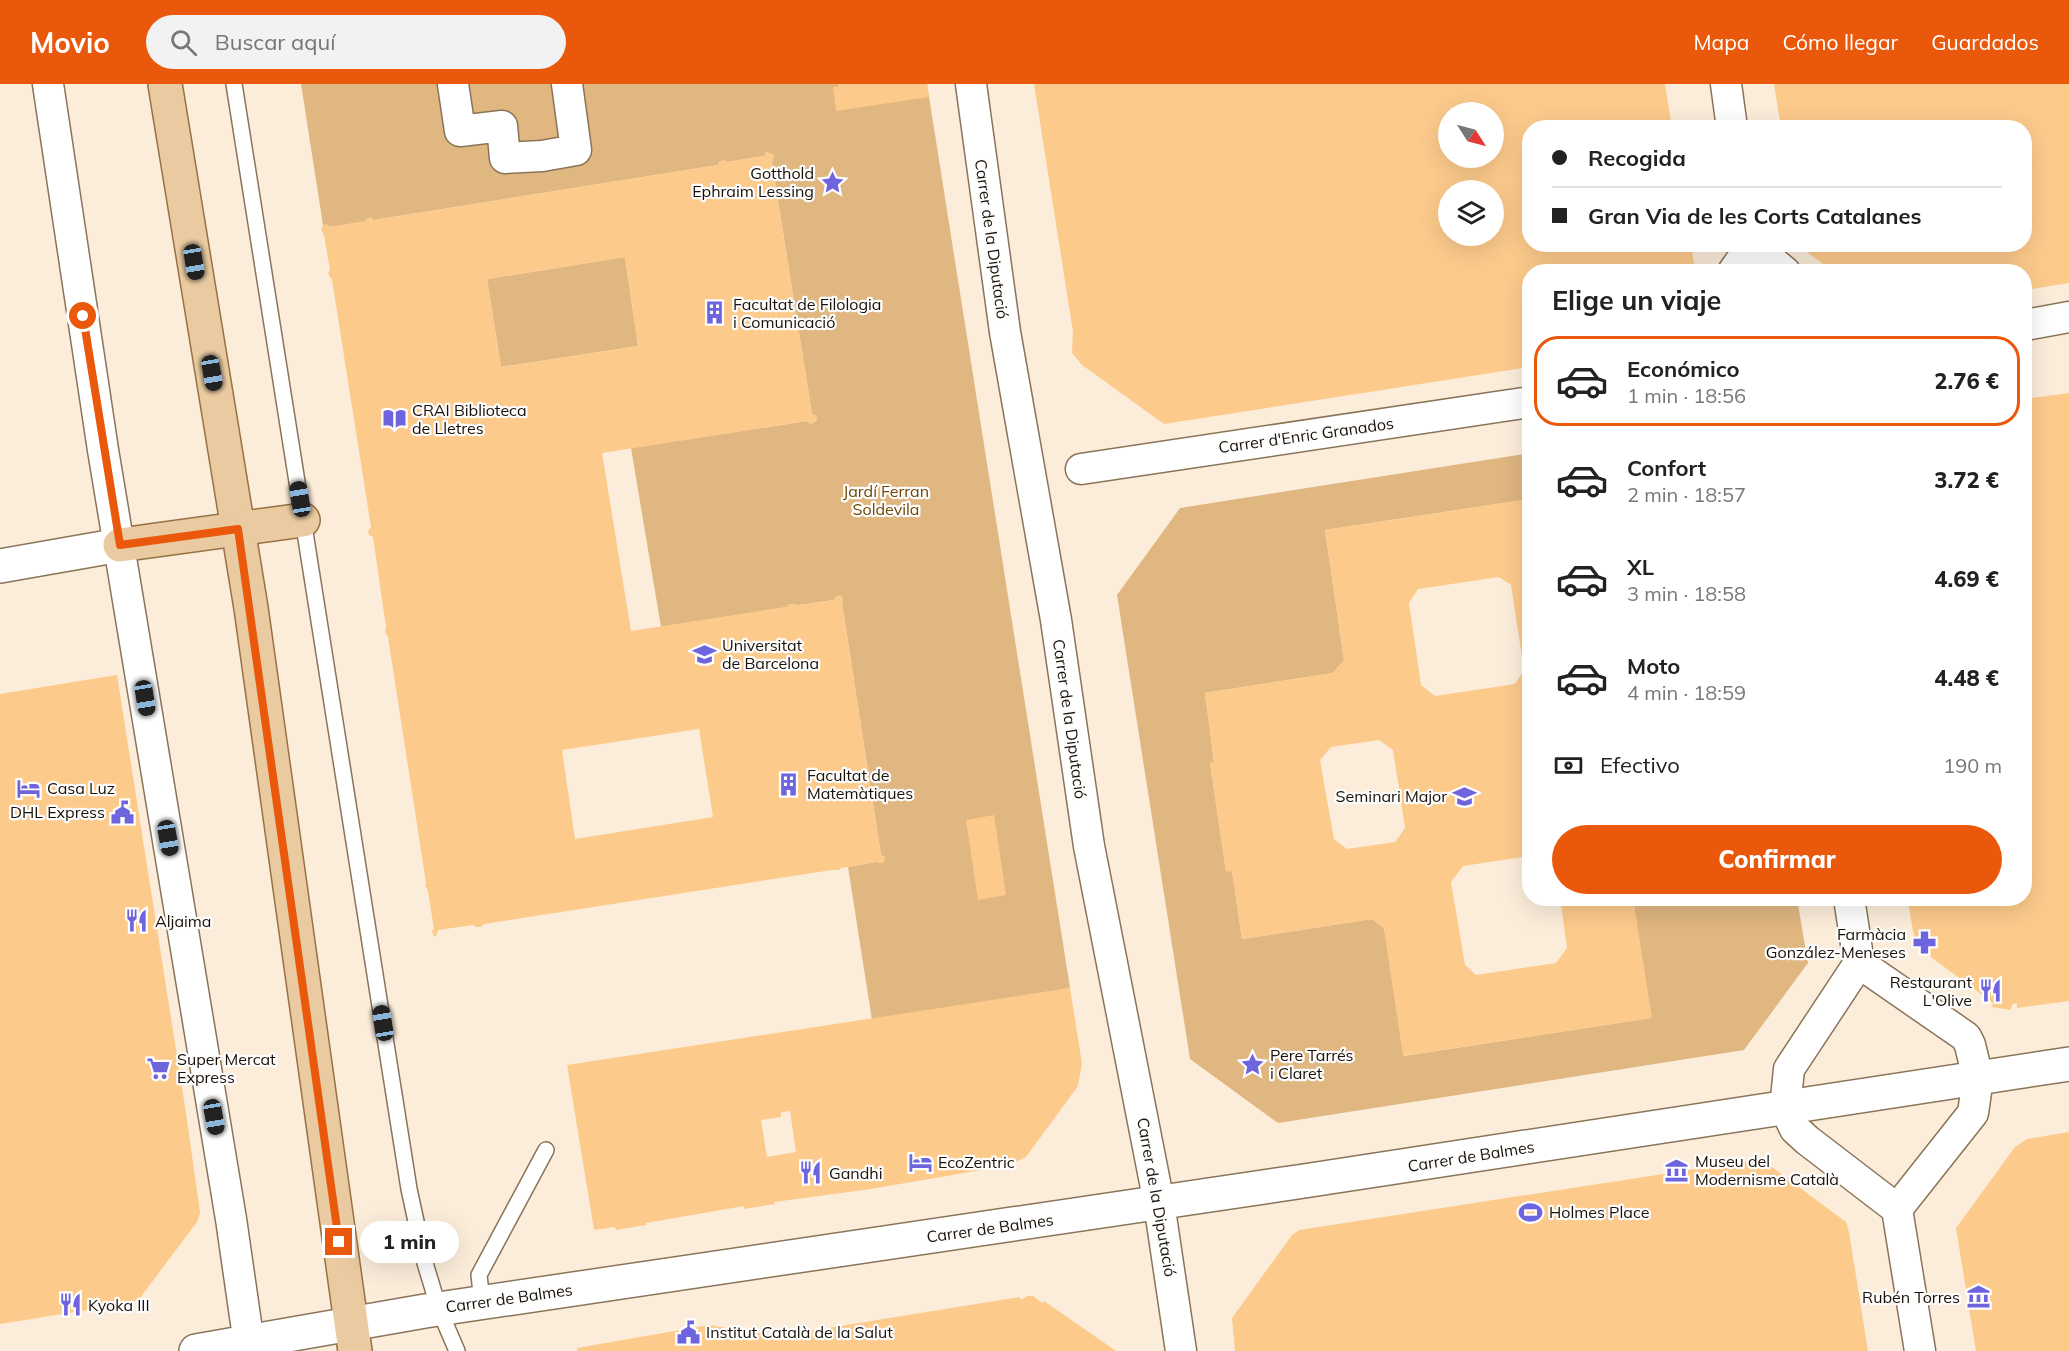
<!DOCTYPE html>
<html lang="es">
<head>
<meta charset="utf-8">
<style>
  :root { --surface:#fff; --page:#f2f2f2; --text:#222; --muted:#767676; --line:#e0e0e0; --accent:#ea580c }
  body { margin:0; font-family:Mulish,sans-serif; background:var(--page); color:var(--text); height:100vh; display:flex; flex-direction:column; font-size:22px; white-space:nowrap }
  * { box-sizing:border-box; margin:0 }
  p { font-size:20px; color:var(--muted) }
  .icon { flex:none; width:33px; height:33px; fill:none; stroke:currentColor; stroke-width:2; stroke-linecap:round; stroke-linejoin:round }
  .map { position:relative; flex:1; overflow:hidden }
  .drawer { position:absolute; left:1522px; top:180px; width:510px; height:642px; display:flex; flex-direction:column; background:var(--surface); border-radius:24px; box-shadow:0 6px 24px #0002 }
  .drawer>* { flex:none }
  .hud { position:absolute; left:1522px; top:36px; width:510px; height:132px; border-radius:24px; box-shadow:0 6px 24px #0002; display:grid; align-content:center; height:132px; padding:0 30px; background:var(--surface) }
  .needle { width:39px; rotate:126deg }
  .tools { position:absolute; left:1438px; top:18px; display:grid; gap:12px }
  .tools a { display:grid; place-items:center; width:66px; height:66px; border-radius:50%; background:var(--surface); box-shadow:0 6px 24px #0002; font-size:30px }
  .end { position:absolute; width:27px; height:27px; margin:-14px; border:8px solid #ea580c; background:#fff; box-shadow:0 0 0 3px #fff }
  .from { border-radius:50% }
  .bubble { position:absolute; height:42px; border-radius:21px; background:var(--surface); box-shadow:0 6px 24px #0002; font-size:20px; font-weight:800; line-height:42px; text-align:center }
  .car { position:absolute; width:18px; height:36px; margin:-18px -9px; border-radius:8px; box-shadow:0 0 4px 2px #0007; background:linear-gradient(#222 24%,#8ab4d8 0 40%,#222 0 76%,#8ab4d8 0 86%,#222 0) }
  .hud b { display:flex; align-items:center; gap:21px; height:57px; font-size:22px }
  .hud b+b { border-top:2px solid var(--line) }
  .hud i { width:15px; height:15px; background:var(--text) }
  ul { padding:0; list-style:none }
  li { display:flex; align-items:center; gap:18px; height:90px; margin:0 12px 9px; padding:0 18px; border:3px solid transparent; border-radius:24px }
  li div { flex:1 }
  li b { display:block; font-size:22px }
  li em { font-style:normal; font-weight:800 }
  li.on { border-color:var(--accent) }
  li>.icon { width:54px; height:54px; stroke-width:1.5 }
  h2 { padding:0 30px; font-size:27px; line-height:72px }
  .pay { display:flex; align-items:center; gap:15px; height:66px; padding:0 30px; font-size:22px }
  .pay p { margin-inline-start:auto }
  .cta { display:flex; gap:12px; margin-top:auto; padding:12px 30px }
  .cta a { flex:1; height:69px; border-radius:36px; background:var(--accent); color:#fff; font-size:24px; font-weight:800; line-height:69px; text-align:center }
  header { display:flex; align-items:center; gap:36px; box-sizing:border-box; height:84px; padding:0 30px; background:var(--accent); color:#fff }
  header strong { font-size:28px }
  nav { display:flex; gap:33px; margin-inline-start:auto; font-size:21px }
  .search { width:420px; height:54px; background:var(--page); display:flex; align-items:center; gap:15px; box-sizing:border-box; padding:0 21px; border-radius:33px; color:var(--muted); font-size:22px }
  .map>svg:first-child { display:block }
</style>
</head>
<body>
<header>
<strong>Movio</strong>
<div class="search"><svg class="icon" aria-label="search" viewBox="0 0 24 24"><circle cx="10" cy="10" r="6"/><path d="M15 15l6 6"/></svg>Buscar aquí</div>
<nav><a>Mapa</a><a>Cómo llegar</a><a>Guardados</a></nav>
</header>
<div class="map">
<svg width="2069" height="1267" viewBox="0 0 2069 1267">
  <rect width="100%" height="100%" fill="#fceddb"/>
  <!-- green -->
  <g fill="#e0b681">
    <polygon points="301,0 927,0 1070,904 872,936 848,783 876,778 882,779 885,773 881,771 842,519 843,514 837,512 834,516 798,521 790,520 787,523 661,543 631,364 807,337 811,340 817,336 816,332 812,330 772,79 774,71 766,68 764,72 727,78 720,77 718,81 330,143 327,141 323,141"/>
    <polygon points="625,173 638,262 501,283 487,195"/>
    <polygon points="1530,369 1530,415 1325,446 1344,576 1333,589 1205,609 1214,678 1210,679 1226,787 1232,787 1242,855 1372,835 1384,844 1404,972 1651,934 1633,815 1797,815 1808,879 1744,966 1278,1039 1190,975 1117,511 1180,424"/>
  </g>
  <!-- building -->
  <g fill="#fcca8b" fill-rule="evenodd">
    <polygon points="838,0 927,0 929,13 836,27 833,3 838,3"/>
    <path d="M 1034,0 L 1665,0 L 1672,44 L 1530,44 L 1530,160 L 1691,160 L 1694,180 L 1688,188 L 1530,188 L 1530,283 L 1164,340 L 1082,281 L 1072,269 L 1073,248 ZM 1449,28 L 1494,28 L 1494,74 L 1449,74 ZM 1449,106 L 1494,106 L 1494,152 L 1449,152 Z"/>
    <polygon points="1774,0 2069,0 2069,199 2025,206 2025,188 1834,188 1800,163 1800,160 2025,160 2025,44 1781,44"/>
    <path d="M 766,68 L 774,71 L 772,79 L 812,330 L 816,332 L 817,336 L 811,340 L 807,337 L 602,369 L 631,547 L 787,523 L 789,520 L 798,521 L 834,516 L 837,512 L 841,511 L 843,514 L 842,519 L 881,771 L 885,773 L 885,777 L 882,779 L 876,778 L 848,783 L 841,784 L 840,786 L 832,786 L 484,840 L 481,843 L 476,843 L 473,841 L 438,846 L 436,853 L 433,851 L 432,846 L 434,845 L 428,807 L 425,801 L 426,799 L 388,553 L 385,548 L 386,543 L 373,453 L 369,451 L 368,447 L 371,443 L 332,196 L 328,190 L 330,186 L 324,151 L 321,145 L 323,141 L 327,140 L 330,143 L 366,137 L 366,135 L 371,133 L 374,136 L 718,81 L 720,77 L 725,76 L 727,78 L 764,72 ZM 625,173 L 638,262 L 501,283 L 487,195 ZM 699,645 L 713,733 L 575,755 L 562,666 Z"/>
    <polygon points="2069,309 2069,917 2017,924 2017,919 2013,920 2010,926 1992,923 1993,919 1916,862 1907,814 2025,814 2025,315"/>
    <path d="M 1530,415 L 1530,772 L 1463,782 L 1451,798 L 1465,881 L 1476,891 L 1556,879 L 1567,864 L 1560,814 L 1633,814 L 1652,934 L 1403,972 L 1384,844 L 1372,835 L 1242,855 L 1232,787 L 1226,788 L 1210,679 L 1214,678 L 1205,609 L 1333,589 L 1344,576 L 1325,446 ZM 1499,493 L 1511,501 L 1524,586 L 1515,600 L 1435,612 L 1421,601 L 1409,519 L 1418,505 ZM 1379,656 L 1393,666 L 1405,744 L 1395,758 L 1347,765 L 1334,755 L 1320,676 L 1331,663 Z"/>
    <polygon points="117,591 186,1029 200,1129 197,1138 140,1214 131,1219 0,1240 0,610"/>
    <polygon points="994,731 1006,811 978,816 966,736"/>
    <path d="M 1070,904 L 1082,980 L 1078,1002 L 1026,1073 L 1010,1081 L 871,1105 L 774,1118 L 775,1120 L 744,1125 L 744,1122 L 646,1139 L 646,1141 L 616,1146 L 615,1143 L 594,1146 L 567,981 ZM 790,1027 L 796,1068 L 767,1073 L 761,1036 L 781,1033 L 781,1028 Z"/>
    <polygon points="2069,1048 2069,1267 1976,1267 1956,1144 2015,1063 2027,1055"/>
    <polygon points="1754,1076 1768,1080 1846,1138 1849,1148 1868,1267 1235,1267 1232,1234 1292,1151 1299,1146"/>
    <polygon points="1027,1212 1033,1212 1042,1219 1044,1217 1116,1267 577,1267 577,1264 709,1241 778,1252 1020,1213 1021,1216"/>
  </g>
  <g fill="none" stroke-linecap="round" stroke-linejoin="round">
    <defs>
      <g id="lane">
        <polyline points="234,0 409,1105 425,1179 439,1225 457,1267"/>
        <polyline points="482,1218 479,1191 546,1066"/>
      </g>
      <g id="street">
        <polyline points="48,0 103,366 231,1135 250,1267"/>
        <polyline points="453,0 460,47 502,42 505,74 542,72 576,66 567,0"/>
        <polyline points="971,0 1005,248 1056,536 1089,762 1159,1119 1181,1267"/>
        <polyline points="1726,0 1732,44"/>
        <polyline points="1751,160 1785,188"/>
        <polyline points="1733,188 1751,162"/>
        <polyline points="2025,241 2069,233"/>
        <polyline points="1081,385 1530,318"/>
        <polyline points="1849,814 1859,879 1789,985 1785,1024 1795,1045 1807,1056 1897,1125 1920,1267"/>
        <polyline points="1859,879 1966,953 1970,961 1978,994 1973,1029 1897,1125"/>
      </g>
      <g id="secondary">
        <polyline points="0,482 120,461"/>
        <polyline points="196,1267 425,1227 1304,1097 2069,980"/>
      </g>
      <g id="primary">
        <polyline points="165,0 251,524 355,1267"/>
        <polyline points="120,461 303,436"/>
      </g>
    </defs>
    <!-- lane casing -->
    <use href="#lane" stroke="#8a7458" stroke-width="18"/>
    <!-- street casing -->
    <use href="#street" stroke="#8a7458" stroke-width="33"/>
    <!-- secondary casing -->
    <use href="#secondary" stroke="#8a7458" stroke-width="36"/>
    <!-- primary casing -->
    <use href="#primary" stroke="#967242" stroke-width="36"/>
    <!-- lane -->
    <use href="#lane" stroke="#fff" stroke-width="15"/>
    <!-- street -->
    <use href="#street" stroke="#fff" stroke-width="30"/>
    <!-- secondary -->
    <use href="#secondary" stroke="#fff" stroke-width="33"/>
    <!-- primary -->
    <use href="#primary" stroke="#e9caa1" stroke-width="33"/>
  </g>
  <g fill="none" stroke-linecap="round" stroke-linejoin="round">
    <!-- route -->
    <polyline stroke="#ea580c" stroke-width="8" points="83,232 120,461 238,445 339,1158"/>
  </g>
  <!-- icons -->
  <defs>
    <symbol id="sight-bare" viewBox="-9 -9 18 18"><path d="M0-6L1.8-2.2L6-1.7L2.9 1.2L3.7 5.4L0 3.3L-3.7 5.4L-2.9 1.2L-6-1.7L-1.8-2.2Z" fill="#6e64de" stroke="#fdfdfd" stroke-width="2.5" paint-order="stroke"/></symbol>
    <symbol id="building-bare" viewBox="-9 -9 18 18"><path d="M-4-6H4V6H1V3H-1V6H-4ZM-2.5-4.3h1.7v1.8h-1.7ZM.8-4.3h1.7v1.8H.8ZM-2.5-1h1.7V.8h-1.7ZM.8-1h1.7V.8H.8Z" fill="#6e64de" stroke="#fdfdfd" stroke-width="2.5" paint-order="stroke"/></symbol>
    <symbol id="library-bare" viewBox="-9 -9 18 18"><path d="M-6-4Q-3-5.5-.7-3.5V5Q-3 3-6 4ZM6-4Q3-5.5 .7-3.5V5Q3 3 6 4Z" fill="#6e64de" stroke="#fdfdfd" stroke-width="2.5" paint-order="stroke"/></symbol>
    <symbol id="university-bare" viewBox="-9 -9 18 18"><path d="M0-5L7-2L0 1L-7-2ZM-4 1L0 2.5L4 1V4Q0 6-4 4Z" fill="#6e64de" stroke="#fdfdfd" stroke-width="2.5" paint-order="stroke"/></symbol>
    <symbol id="hotel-bare" viewBox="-9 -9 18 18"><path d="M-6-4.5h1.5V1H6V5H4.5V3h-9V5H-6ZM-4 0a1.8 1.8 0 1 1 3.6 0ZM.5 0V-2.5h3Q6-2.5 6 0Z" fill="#6e64de" stroke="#fdfdfd" stroke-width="2.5" paint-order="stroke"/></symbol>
    <symbol id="civic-bare" viewBox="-9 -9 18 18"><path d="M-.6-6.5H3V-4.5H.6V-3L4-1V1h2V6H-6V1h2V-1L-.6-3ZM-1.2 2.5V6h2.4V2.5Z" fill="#6e64de" stroke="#fdfdfd" stroke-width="2.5" paint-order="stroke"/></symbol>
    <symbol id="restaurant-bare" viewBox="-9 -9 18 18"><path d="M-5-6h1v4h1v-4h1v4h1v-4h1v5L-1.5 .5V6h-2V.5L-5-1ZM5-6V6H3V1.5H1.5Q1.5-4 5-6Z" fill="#6e64de" stroke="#fdfdfd" stroke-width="2.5" paint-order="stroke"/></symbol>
    <symbol id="pharmacy-bare" viewBox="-9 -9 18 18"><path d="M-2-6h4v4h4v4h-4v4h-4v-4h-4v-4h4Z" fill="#6e64de" stroke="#fdfdfd" stroke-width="2.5" paint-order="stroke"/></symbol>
    <symbol id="supermarket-bare" viewBox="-9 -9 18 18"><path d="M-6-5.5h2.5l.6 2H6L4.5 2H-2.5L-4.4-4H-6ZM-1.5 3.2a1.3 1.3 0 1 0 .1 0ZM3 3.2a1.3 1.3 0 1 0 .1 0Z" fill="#6e64de" stroke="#fdfdfd" stroke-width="2.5" paint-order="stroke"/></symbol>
    <symbol id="museum-bare" viewBox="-9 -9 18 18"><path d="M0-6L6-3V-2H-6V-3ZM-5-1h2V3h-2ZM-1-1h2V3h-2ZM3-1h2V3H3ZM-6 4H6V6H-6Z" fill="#6e64de" stroke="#fdfdfd" stroke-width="2.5" paint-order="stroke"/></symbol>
    <symbol id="stadium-bare" viewBox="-9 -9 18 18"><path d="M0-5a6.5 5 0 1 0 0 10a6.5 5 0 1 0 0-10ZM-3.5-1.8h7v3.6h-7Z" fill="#6e64de" stroke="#fdfdfd" stroke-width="2.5" paint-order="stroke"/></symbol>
  </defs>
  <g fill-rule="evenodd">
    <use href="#sight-bare" x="816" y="82" width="33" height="33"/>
    <use href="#building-bare" x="698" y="212" width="33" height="33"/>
    <use href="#library-bare" x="378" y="318" width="33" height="33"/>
    <use href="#university-bare" x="688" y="554" width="33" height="33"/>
    <use href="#building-bare" x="772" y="684" width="33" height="33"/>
    <use href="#hotel-bare" x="12" y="688" width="33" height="33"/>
    <use href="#university-bare" x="1448" y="696" width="33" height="33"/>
    <use href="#civic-bare" x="106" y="712" width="33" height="33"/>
    <use href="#restaurant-bare" x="120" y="820" width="33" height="33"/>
    <use href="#pharmacy-bare" x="1908" y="842" width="33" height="33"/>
    <use href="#restaurant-bare" x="1974" y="890" width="33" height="33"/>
    <use href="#sight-bare" x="1236" y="964" width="33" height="33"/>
    <use href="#supermarket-bare" x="142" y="968" width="33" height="33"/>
    <use href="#hotel-bare" x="904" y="1062" width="33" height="33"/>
    <use href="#museum-bare" x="1660" y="1070" width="33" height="33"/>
    <use href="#restaurant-bare" x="794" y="1072" width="33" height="33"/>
    <use href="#stadium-bare" x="1514" y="1112" width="33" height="33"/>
    <use href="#museum-bare" x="1962" y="1196" width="33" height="33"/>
    <use href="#restaurant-bare" x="54" y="1204" width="33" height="33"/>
    <use href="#civic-bare" x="672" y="1232" width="33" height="33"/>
  </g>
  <g text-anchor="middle" stroke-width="4.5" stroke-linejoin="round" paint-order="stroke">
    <!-- poi labels -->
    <g font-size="16" fill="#191106" stroke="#fdfdfd" text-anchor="start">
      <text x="814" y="95" text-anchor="end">Gotthold<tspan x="814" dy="18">Ephraim Lessing</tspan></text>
      <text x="733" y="226">Facultat de Filologia<tspan x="733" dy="18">i Comunicació</tspan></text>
      <text x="412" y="332">CRAI Biblioteca<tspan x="412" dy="18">de Lletres</tspan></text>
      <text x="722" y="567">Universitat<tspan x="722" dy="18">de Barcelona</tspan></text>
      <text x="807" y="697">Facultat de<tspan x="807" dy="18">Matemàtiques</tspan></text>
      <text x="47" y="710">Casa Luz</text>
      <text x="1447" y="718" text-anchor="end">Seminari Major</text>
      <text x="105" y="734" text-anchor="end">DHL Express</text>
      <text x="155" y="843">Aljaima</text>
      <text x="1906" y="856" text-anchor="end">Farmàcia<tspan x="1906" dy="18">González-Meneses</tspan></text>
      <text x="1972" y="904" text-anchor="end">Restaurant<tspan x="1972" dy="18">L'Olive</tspan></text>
      <text x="1270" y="977">Pere Tarrés<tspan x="1270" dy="18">i Claret</tspan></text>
      <text x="177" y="981">Super Mercat<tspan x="177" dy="18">Express</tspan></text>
      <text x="1695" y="1083">Museu del<tspan x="1695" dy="18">Modernisme Català</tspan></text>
      <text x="938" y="1084">EcoZentric</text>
      <text x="829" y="1095">Gandhi</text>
      <text x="1549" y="1134">Holmes Place</text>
      <text x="1960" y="1219" text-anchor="end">Rubén Torres</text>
      <text x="88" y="1227">Kyoka III</text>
      <text x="706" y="1254">Institut Català de la Salut</text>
    </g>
    <!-- street labels -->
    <g font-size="16" fill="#191106" stroke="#fdfdfd">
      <text transform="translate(992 155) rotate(82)" y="6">Carrer de la Diputació</text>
      <text transform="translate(1306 351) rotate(-8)" y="6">Carrer d'Enric Granados</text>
      <text transform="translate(1070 635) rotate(82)" y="6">Carrer de la Diputació</text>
      <text transform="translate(1471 1072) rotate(-9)" y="6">Carrer de Balmes</text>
      <text transform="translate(1157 1113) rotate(80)" y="6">Carrer de la Diputació</text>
      <text transform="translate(990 1144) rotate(-8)" y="6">Carrer de Balmes</text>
      <text transform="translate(509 1214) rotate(-8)" y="6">Carrer de Balmes</text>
    </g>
    <!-- park labels -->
    <g font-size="16" fill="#6f4702" stroke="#fdfdfd">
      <text x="886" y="413">Jardí Ferran<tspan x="886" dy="18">Soldevila</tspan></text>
    </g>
  </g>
</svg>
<div class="tools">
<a><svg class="needle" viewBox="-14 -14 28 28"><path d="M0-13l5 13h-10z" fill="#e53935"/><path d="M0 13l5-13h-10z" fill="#767676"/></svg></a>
<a><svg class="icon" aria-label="layers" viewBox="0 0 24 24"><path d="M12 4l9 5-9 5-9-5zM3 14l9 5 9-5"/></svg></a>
</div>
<i class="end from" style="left:83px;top:232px"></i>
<i class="end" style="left:339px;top:1158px"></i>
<div class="bubble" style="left:360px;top:1137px;width:99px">1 min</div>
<i class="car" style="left:194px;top:178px;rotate:171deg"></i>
<i class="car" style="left:212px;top:289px;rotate:170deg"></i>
<i class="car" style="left:300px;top:415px;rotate:351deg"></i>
<i class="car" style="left:145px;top:614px;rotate:171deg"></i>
<i class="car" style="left:168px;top:754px;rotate:170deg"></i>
<i class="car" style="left:383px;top:939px;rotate:351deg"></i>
<i class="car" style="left:214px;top:1033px;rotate:170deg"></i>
<div class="hud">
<b><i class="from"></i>Recogida</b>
<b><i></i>Gran Via de les Corts Catalanes</b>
</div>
<section class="drawer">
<h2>Elige un viaje</h2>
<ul>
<li class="on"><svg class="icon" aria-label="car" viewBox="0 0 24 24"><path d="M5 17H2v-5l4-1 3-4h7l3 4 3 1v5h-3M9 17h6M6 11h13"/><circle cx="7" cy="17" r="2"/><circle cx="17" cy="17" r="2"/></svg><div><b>Económico</b><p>1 min · 18:56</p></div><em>2.76 €</em></li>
<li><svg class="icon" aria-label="car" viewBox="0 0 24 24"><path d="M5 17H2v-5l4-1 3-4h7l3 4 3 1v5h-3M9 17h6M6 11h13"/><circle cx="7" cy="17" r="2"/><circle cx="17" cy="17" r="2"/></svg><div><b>Confort</b><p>2 min · 18:57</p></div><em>3.72 €</em></li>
<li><svg class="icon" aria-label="car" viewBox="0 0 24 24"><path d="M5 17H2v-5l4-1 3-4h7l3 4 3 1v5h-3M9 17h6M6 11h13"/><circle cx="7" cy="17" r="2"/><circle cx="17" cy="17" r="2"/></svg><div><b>XL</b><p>3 min · 18:58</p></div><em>4.69 €</em></li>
<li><svg class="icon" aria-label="car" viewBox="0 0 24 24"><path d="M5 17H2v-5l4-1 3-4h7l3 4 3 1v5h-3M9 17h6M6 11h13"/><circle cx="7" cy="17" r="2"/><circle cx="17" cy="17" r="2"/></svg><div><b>Moto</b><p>4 min · 18:59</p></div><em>4.48 €</em></li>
</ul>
<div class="pay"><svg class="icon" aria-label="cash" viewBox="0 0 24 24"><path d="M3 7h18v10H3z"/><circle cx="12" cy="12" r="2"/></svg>Efectivo<p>190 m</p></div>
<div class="cta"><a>Confirmar</a></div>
</section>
</div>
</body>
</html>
